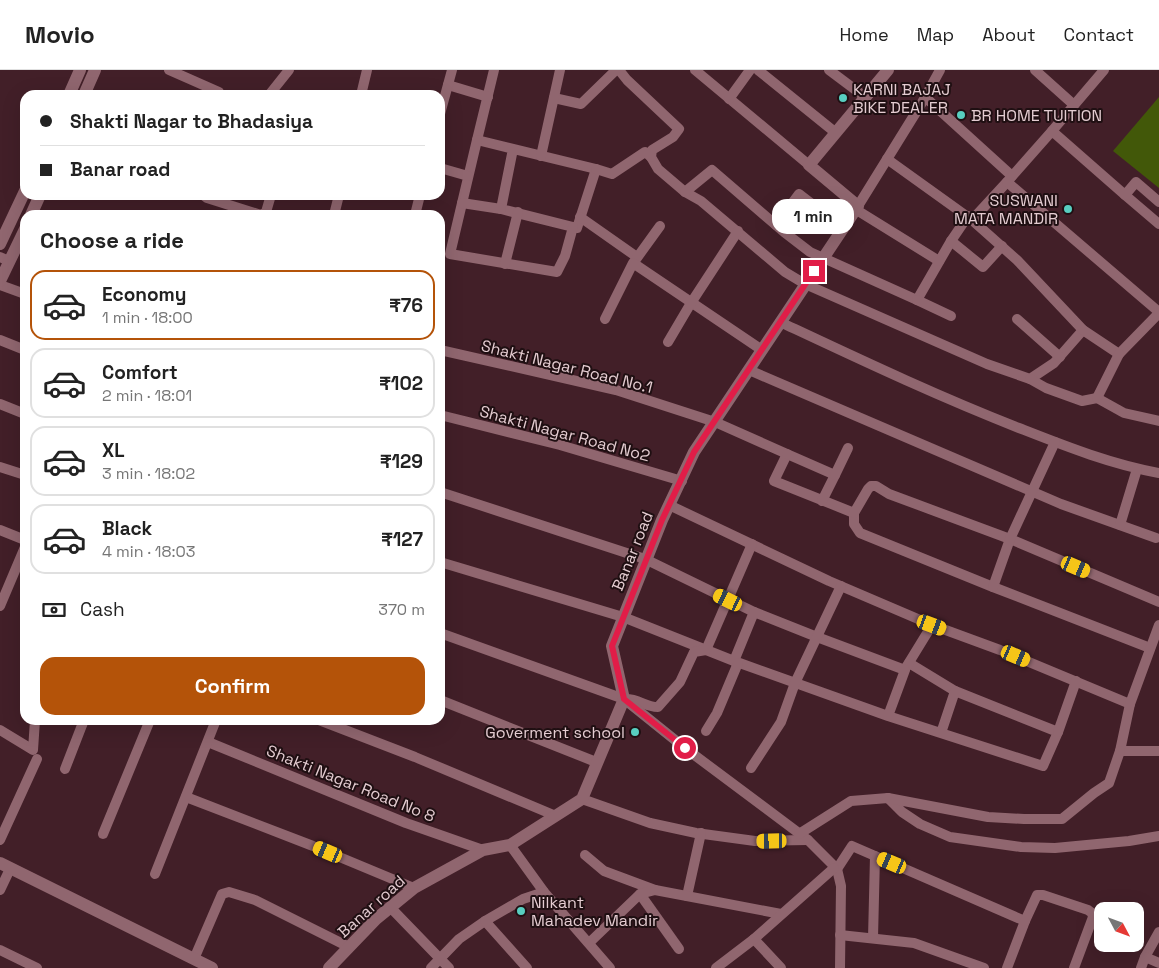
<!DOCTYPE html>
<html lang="en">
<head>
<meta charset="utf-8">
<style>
  :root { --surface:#fff; --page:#f6f6f6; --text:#222; --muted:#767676; --line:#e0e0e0; --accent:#b45309 }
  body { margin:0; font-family:"Space Grotesk",sans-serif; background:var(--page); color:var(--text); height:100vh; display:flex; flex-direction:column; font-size:19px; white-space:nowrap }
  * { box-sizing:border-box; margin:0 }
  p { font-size:16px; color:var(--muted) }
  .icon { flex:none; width:28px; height:28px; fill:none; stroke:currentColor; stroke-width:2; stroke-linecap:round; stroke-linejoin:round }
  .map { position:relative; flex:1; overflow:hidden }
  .drawer { position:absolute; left:20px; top:140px; width:425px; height:515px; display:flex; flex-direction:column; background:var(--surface); border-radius:15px; box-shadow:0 5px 20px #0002 }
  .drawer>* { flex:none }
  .hud { position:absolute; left:20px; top:20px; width:425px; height:110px; border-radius:15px; box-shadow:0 5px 20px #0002; display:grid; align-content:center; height:110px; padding:0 20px; background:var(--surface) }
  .needle { width:32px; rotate:131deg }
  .tools { position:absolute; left:1094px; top:832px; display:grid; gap:10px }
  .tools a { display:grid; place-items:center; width:50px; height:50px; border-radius:10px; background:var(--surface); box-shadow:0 5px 20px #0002; font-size:25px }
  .end { position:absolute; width:22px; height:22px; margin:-11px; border:6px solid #e11d48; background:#fff; box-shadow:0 0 0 2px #fff }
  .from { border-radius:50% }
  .bubble { position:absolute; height:35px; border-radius:15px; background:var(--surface); box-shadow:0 5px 20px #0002; font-size:16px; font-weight:700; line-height:35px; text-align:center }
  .car { position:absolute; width:15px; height:30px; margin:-15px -8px; border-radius:6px; box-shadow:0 0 4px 1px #0007; background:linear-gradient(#f5c518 24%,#345 0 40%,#f5c518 0 76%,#345 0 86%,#f5c518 0) }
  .hud b { display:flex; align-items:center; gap:18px; height:48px; font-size:19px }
  .hud b+b { border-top:1px solid var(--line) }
  .hud i { width:12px; height:12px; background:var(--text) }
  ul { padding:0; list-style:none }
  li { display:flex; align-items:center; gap:15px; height:70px; margin:0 10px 8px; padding:0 10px; border:2px solid var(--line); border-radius:15px }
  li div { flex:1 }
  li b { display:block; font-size:19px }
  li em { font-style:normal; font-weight:700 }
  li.active { border-color:var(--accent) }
  li>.icon { width:45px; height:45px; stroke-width:1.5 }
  h2 { padding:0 20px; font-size:22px; line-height:60px }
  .pay { display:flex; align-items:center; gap:12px; height:55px; padding:0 20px; font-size:19px }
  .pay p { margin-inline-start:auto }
  .action { display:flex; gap:10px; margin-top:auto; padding:10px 20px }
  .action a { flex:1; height:58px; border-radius:15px; background:var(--accent); color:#fff; font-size:20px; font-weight:700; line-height:58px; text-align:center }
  header { display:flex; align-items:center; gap:30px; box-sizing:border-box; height:70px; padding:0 25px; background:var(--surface); border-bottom:1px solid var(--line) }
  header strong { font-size:24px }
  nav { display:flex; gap:28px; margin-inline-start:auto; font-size:18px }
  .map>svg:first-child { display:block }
</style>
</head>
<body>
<header>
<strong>Movio</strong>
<nav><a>Home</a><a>Map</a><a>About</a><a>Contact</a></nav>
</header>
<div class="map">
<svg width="1159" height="898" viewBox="0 0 1159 898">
  <rect width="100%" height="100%" fill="#421f28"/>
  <!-- green -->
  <polygon fill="#425809" points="1159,27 1159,118 1113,81"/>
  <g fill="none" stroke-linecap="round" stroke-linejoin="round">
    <!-- minor -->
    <g stroke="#90666f" stroke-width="10">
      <polyline points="169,0 219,22"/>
      <polyline points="494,0 477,70 596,99 577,158 501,139 513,79"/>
      <polyline points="619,0 627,10 679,59 673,67 652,80 651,87 658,99 685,122 701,131 785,202 805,214 987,294 1030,309 1054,293 1083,260"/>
      <polyline points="695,0 809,95"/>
      <polyline points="758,0 836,63"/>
      <polyline points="829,0 865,27"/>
      <polyline points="1035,0 1074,35"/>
      <polyline points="448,15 488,27"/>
      <polyline points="269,25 289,0"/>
      <polyline points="361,25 367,0"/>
      <polyline points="925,27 1012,106"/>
      <polyline points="554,28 581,34 616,0"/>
      <polyline points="729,29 750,0"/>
      <polyline points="440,44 452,0"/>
      <polyline points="1052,61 1104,0"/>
      <polyline points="477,70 450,184 557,202 565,186 573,157"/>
      <polyline points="541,86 560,0"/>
      <polyline points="887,89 972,150 1007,112"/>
      <polyline points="440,98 468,106"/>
      <polyline points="596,99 612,104 645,82 651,87"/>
      <polyline points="685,122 712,100 784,162 810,182 917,230 951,171 968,146"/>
      <polyline points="203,125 207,128 261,145 266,142 271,125"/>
      <polyline points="1125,125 1159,154"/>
      <polyline points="1159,132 1136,112 1125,125 1052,61 1007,112 1159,242"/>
      <polyline points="462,133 501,139"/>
      <polyline points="858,136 923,31 940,0"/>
      <polyline points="855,139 939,191"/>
      <polyline points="334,145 339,125"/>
      <polyline points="415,145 420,125"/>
      <polyline points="580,147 637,187"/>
      <polyline points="972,150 1017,190 1083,260 1119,284 1159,243"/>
      <polyline points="776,155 799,124 843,158"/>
      <polyline points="951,171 983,197 1002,176"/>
      <polyline points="0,187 9,191"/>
      <polyline points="634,192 660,156"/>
      <polyline points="505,194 518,142"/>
      <polyline points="0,215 25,224"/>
      <polyline points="917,230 951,246"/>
      <polyline points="605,249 633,193 762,280"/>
      <polyline points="1017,249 1060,287"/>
      <path d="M 780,252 C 859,289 937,326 1019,358 C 1065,376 1110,394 1159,403"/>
      <polyline points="0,270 25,280"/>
      <polyline points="668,272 691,233 738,161"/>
      <polyline points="440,280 616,320 715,352 787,384 774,411 854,443 854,454 860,463 993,517 1150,578"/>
      <polyline points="749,300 1061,434 1156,468"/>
      <polyline points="1030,309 1046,318 1082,331 1097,328 1124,343 1159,351"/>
      <polyline points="1097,328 1119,284"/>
      <polyline points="0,334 25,344"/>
      <polyline points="440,345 560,375 682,411"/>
      <polyline points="787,384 835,405 822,431"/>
      <polyline points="0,397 25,405"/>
      <polyline points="835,405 848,378"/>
      <polyline points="440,422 645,489 754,542"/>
      <polyline points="669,435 829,511 932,555 1000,580 1130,634"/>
      <polyline points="854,443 868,419 871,416 876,416 889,424 1010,469 1159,532"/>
      <polyline points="1120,455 1137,399"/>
      <polyline points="0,460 25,470"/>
      <polyline points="440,492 623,547 734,591"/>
      <polyline points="993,517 1010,469 1055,372"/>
      <polyline points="0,536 25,477"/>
      <polyline points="1159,555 1130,634 1120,681 1159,681"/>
      <path d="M 440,563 L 624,629 C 639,628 644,637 658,637 L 680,612 L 694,582 L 706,580 L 752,474"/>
      <polyline points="909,593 955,621"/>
      <polyline points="905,599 932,555"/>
      <polyline points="624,629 685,678 808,770 837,799 841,816 840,898"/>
      <polyline points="440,630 596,692"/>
      <polyline points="888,646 905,600 817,567 754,542 734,591 888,646 1043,696 1058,662 955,621 941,663"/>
      <polyline points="319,650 415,687 556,746"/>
      <polyline points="0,660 33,680 35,650"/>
      <polyline points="706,661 717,643 738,593"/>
      <polyline points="1058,662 1076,611"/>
      <polyline points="208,672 406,753 483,780"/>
      <polyline points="751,698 781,652 795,613 841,516"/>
      <polyline points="65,699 84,650"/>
      <polyline points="186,727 313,776 414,818"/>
      <polyline points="888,728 902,742 920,754 950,767 1021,777 1055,778 1129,771 1159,766"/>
      <polyline points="582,729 650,753 696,763 755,771 808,770"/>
      <polyline points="103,764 150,650"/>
      <polyline points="799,764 851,731 888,728 988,747 1024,749 1062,749 1094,723 1109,713 1120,681"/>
      <polyline points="0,770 37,689"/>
      <polyline points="510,775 544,822 610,898"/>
      <polyline points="585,785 604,801 655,820"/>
      <polyline points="837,799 852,776 1025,851 1007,898"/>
      <polyline points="155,804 216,650"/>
      <polyline points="0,820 10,799"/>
      <polyline points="640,824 679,879"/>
      <polyline points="687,826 701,763"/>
      <polyline points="390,837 449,898"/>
      <polyline points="1025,851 1037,825 1043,825 1088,840 1092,843 1093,847 1074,898"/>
      <polyline points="840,865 914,873 984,898"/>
      <polyline points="873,868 875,786"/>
      <polyline points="754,869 781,898"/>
      <polyline points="589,873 640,824 655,820 781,844"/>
      <polyline points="0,880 37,898"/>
      <polyline points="1145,887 1159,862"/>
      <polyline points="194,889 222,824 229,822 255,830 349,877"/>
      <polyline points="431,898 459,869 485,851"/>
      <polyline points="527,898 485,851 523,829 544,822"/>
      <polyline points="716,898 754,869 834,798"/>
      <polyline points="1141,898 1145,887 1159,893"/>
    </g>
    <!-- tertiary -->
    <g stroke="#90666f" stroke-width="12">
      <polyline points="69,25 80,0"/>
      <polyline points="84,25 95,0"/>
      <polyline points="31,145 40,125"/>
      <polyline points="0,174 25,121"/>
      <polyline points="0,211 25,159"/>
      <polyline points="0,793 212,898"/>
      <polyline points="329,898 376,849 414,818 483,780 510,775 582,729 624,629 612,576 662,450 694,382 858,136 809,95 888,0"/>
    </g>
  </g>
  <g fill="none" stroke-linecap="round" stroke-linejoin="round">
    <!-- route -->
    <polyline stroke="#e11d48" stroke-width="6" points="685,678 624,629 612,576 662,450 694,382 814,201"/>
  </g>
  <!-- markers -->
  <g fill="#58cec0" stroke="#1f0f12" stroke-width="2">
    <circle cx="843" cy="28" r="5"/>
    <circle cx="961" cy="45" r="5"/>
    <circle cx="1068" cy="139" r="5"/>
    <circle cx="635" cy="662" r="5"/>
    <circle cx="521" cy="841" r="5"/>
  </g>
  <g text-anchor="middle" stroke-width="4" stroke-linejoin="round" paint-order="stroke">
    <!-- poi labels -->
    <g font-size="16" fill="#e4ccd1" stroke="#1f0f12" text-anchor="start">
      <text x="853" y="25">KARNI BAJAJ<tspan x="853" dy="18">BIKE DEALER</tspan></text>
      <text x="971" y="51">BR HOME TUITION</text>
      <text x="1058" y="136" text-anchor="end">SUSWANI<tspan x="1058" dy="18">MATA MANDIR</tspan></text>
      <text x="625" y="668" text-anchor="end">Goverment school</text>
      <text x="531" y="838">Nilkant<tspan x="531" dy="18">Mahadev Mandir</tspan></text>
    </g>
    <!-- street labels -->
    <g font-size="16" fill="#e4ccd1" stroke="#1f0f12">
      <text transform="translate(567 296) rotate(14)" y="6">Shakti Nagar Road No.1</text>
      <text transform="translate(565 363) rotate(15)" y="6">Shakti Nagar Road No2</text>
      <text transform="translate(632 481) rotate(-68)" y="6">Banar road</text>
      <text transform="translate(351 713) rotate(22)" y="6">Shakti Nagar Road No 8</text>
      <text transform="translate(371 836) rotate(-42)" y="6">Banar road</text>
    </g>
  </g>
</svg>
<div class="tools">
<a><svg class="needle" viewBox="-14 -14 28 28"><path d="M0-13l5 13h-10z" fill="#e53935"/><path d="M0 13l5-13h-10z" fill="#767676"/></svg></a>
</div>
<i class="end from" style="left:685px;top:678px"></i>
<i class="end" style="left:814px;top:201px"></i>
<div class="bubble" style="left:772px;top:129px;width:82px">1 min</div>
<i class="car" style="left:1076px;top:497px;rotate:113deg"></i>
<i class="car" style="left:728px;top:530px;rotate:296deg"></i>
<i class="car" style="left:932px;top:555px;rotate:110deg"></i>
<i class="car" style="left:1016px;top:586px;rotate:113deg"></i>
<i class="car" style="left:772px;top:771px;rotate:269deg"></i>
<i class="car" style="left:328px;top:782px;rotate:293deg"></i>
<i class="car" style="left:892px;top:793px;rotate:293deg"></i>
<div class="hud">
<b><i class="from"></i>Shakti Nagar to Bhadasiya</b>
<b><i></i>Banar road</b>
</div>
<section class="drawer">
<h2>Choose a ride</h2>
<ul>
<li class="active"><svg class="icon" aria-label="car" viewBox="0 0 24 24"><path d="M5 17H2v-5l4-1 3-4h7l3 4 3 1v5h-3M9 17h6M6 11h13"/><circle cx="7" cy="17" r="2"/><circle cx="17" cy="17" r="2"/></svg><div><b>Economy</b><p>1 min · 18:00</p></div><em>₹76</em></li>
<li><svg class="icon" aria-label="car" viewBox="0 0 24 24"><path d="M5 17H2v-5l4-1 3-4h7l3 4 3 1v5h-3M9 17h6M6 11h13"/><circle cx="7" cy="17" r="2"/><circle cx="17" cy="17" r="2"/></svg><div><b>Comfort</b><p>2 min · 18:01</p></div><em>₹102</em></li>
<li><svg class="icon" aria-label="car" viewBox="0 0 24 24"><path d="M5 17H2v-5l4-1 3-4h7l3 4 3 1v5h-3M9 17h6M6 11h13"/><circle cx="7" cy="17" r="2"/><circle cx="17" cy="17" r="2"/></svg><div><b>XL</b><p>3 min · 18:02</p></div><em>₹129</em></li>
<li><svg class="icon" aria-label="car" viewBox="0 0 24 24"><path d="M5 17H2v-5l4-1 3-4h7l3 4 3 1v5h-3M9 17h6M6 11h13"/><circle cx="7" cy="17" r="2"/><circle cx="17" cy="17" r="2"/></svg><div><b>Black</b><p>4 min · 18:03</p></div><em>₹127</em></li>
</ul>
<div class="pay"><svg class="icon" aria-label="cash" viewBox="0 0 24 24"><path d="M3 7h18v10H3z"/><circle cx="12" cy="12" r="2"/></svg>Cash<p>370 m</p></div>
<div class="action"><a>Confirm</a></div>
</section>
</div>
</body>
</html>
